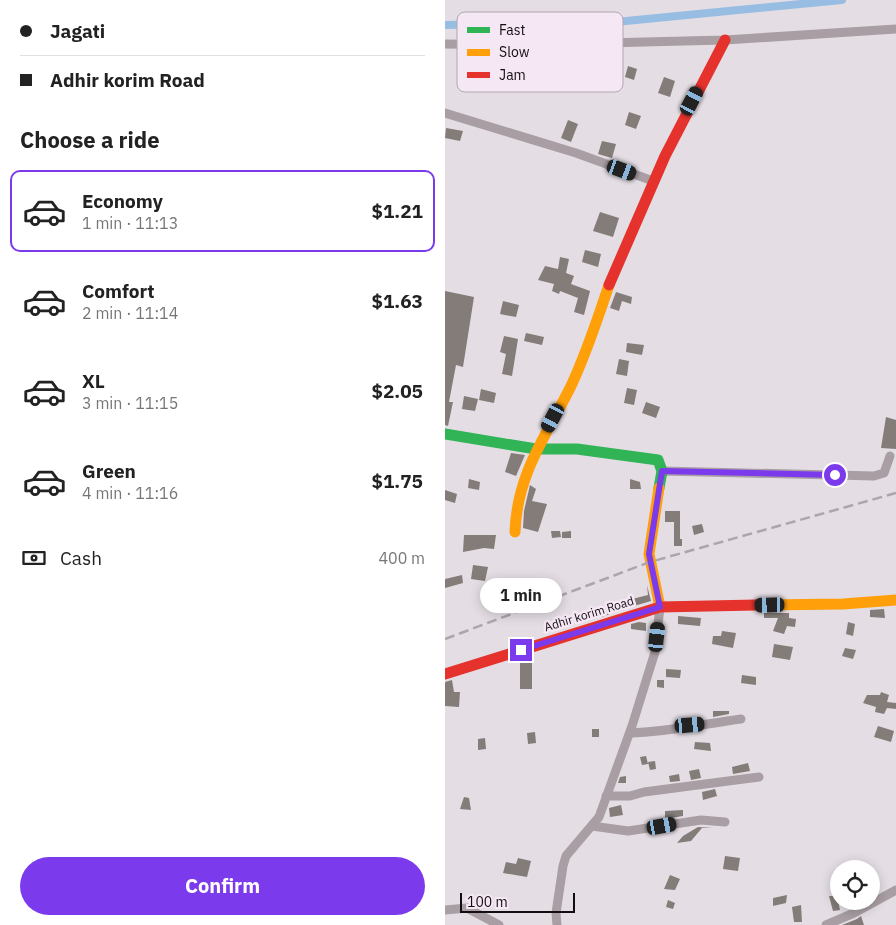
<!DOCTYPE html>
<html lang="en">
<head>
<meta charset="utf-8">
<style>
  :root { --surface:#fff; --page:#f6f6f6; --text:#222; --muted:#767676; --line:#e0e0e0; --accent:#7c3aed }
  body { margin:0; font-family:"IBM Plex Sans",sans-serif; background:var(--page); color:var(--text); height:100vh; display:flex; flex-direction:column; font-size:19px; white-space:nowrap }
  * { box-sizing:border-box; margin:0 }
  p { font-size:16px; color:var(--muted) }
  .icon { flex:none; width:28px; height:28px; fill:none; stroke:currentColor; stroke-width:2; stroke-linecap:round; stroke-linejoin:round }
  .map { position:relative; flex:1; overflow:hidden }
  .side { display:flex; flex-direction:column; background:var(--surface); width:445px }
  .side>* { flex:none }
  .top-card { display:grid; align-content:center; height:110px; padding:0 20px; background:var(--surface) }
  .tools { position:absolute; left:385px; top:860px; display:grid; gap:10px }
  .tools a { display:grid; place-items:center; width:50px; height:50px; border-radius:50%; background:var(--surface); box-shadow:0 2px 12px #0003; font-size:25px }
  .scale { position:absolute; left:15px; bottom:12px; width:115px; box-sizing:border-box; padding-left:5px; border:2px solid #110d11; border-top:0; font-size:14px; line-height:18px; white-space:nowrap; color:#110d11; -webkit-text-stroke:4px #f5e7f4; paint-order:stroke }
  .end { position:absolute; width:22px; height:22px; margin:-11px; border:6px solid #7c3aed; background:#fff; box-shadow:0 0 0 2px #fff }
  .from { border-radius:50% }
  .bubble { position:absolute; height:35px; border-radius:18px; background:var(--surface); box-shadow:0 2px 12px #0003; font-size:16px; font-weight:700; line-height:35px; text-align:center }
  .car { position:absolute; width:15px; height:30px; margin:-15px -8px; border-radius:6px; box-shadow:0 0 4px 1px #0007; background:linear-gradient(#222 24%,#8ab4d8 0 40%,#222 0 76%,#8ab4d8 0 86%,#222 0) }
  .top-card b { display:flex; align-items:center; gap:18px; height:48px; font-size:19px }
  .top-card b+b { border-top:1px solid var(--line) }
  .top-card i { width:12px; height:12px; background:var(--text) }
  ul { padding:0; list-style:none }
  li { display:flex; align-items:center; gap:15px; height:82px; margin:0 10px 8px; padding:0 10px; border:2px solid transparent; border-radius:10px }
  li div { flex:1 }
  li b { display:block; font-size:19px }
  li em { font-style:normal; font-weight:700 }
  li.active { border-color:var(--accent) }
  li>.icon { width:45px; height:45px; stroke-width:1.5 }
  h2 { padding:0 20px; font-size:22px; line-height:60px }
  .pay { display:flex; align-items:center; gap:12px; height:55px; padding:0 20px; font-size:19px }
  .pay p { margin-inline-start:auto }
  .primary-button { display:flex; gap:10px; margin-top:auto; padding:10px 20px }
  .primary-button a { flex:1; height:58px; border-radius:30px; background:var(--accent); color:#fff; font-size:20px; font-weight:700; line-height:58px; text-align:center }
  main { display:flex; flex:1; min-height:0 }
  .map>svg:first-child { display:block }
</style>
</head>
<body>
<main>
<section class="side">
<div class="top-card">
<b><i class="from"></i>Jagati</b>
<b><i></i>Adhir korim Road</b>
</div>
<h2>Choose a ride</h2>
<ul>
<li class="active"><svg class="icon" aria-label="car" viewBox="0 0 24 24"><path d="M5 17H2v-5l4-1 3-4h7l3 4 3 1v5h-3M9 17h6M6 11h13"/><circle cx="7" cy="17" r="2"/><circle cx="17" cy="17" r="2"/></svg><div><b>Economy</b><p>1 min · 11:13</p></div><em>$1.21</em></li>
<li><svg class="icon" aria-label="car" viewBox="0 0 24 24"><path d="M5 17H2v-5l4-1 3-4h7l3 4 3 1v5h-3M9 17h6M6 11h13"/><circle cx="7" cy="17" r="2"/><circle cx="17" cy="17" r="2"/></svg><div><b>Comfort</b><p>2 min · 11:14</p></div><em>$1.63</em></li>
<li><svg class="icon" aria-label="car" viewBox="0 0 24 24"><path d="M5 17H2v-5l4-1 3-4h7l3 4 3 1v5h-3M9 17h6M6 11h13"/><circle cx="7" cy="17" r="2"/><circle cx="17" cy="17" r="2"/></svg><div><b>XL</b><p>3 min · 11:15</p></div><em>$2.05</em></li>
<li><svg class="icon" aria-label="car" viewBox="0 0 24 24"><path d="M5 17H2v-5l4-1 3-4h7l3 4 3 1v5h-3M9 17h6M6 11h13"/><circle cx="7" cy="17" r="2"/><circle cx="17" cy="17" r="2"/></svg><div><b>Green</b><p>4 min · 11:16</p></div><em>$1.75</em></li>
</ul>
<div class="pay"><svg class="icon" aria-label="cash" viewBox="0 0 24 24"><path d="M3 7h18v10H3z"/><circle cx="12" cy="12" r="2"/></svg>Cash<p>400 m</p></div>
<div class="primary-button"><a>Confirm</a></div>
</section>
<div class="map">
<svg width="451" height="925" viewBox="0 0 451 925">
  <rect width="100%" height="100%" fill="#e4dee4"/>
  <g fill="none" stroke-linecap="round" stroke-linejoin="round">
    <!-- canal -->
    <polyline stroke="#98bde3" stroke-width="8" points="0,25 181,21 397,0"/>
  </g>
  <!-- building -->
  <g fill="#837c78">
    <polygon points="183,66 192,69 189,80 180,77"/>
    <polygon points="219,77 230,81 225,97 213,93"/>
    <polygon points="184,112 196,116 191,129 180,125"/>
    <polygon points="123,120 133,124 126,142 116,138"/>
    <polygon points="1,128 18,131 15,141 0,138"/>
    <polygon points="157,141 171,144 167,158 153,154"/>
    <polygon points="155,212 174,218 168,237 148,231"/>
    <polygon points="140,250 156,254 153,267 137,262"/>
    <polygon points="115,257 124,259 121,273 129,276 126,284 145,291 139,315 129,312 133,298 115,291 114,294 107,291 109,284 93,280 100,266 113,269"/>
    <polygon points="0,291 29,297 18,367 11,365 4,402 8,402 3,426 0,425"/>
    <polygon points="171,292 187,297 186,304 177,301 174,311 165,308"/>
    <polygon points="58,301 74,305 71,317 55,314"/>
    <polygon points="81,333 99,337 97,345 79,341"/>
    <polygon points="59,336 73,339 67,376 57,374 61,354 55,352"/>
    <polygon points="182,343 199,345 197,355 181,352"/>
    <polygon points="174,359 184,361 182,376 171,374"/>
    <polygon points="182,388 192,390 189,405 179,403"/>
    <polygon points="36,389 51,393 49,403 34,400"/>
    <polygon points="19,396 33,399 30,411 17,409"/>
    <polygon points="201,402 215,407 211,418 197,413"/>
    <polygon points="441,417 451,420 451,449 436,448"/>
    <polygon points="66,453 80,455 71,476 60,472"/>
    <polygon points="24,479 35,482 34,490 23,488"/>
    <polygon points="185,479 195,482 196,489 185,489"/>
    <polygon points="85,485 91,489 87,501 102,504 93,532 78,528 79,511"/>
    <polygon points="0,490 12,494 10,503 0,500"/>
    <polygon points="220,511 235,511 235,539 237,539 237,546 229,546 229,522 220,522"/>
    <polygon points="257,524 259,532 249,535 247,526"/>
    <polygon points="106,531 115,531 116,537 107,538"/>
    <polygon points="126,531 126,538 117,538 117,532"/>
    <polygon points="19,535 51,535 49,549 39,548 18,552"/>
    <polygon points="28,565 43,567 40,581 26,579"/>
    <polygon points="17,575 18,583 0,588 0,579"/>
    <polygon points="202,585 206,601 189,606 187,599 203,595"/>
    <polygon points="65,594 67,600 59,603 57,597"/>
    <polygon points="162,608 165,614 157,617 154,610"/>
    <polygon points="439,609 440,618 425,617 425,610"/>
    <polygon points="319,613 344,613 344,618 351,619 350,627 342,626 339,634 328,631 333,618 319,618"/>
    <polygon points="233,616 256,618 255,626 233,624"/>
    <polygon points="194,622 201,623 201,631 186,629 186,624"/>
    <polygon points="403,622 410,624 408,636 401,634"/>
    <polygon points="277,631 291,633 288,648 267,644 268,636 276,636"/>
    <polygon points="329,644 348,647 345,660 327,657"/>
    <polygon points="400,648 411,650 408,659 397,656"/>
    <polygon points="87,655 87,689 75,689 75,659"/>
    <polygon points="221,669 236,670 235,678 221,677"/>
    <polygon points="297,675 311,677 311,685 296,683"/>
    <polygon points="7,680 9,692 15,692 14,707 0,706 0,682"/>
    <polygon points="212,680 219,680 219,688 212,687"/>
    <polygon points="436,692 444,695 442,702 451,703 451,709 442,708 439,714 430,712 431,707 418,703 422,695 435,695"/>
    <polygon points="268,711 284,711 284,714 268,717"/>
    <polygon points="433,726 449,731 446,742 429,737"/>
    <rect x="147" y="729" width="7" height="8"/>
    <polygon points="90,732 91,743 83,744 82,733"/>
    <polygon points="40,738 41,749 33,750 33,739"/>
    <polygon points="250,742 265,743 266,751 249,749"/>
    <polygon points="201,756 203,764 197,765 195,757"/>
    <polygon points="210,761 211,769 205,770 203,762"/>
    <polygon points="303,763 305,771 288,774 287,767"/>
    <polygon points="254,769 256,778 246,780 244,771"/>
    <polygon points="234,774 235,781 225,782 224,776"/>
    <polygon points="181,776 181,783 173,783 175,777"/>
    <polygon points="270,789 272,796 258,800 257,792"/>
    <polygon points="19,797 24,798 26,810 15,809"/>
    <polygon points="176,805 178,815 165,817 164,808"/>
    <polygon points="238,810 238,816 220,819 220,811"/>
    <polygon points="253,827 268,828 257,828 246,841 232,843 238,836"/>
    <polygon points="280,856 295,858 293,871 278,869"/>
    <polygon points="73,858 86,861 82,877 58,873 61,862 71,864"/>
    <polygon points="225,875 235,879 230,890 219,889"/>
    <polygon points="342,895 341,903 328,906 328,898"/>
    <polygon points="384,896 392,896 395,910 388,911"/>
    <polygon points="223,900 230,903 228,909 221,907"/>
    <polygon points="356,905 357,922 349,922 347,907"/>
    <polygon points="416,916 419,925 397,925 412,919"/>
  </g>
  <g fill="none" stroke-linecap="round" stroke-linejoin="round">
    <!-- street -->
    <g stroke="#a89ea3" stroke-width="9">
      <polyline points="0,44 78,45 280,40 451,29"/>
      <polyline points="0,113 131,153 208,181"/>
      <polyline points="217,471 429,476 439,473 445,456"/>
      <path d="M 185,733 C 222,732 259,724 296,719"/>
      <polyline points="161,796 185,796 199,792 314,777"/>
      <polyline points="147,826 183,831 256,820 280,822"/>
      <polyline points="0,910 22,908 54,925"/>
      <polyline points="112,925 111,913 118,866 121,856 154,817 187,726 210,652 215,607"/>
      <polyline points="381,925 409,913 451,890"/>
    </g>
    <!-- fast -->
    <polyline stroke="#30b455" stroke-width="11" points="0,434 91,449 132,449 213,460 217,471 214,488"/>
    <!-- slow -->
    <g stroke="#ff9f0a" stroke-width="11">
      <polyline points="214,488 204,554 215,607"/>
      <path d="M 70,532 C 72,474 100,438 125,388 C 141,355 152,320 164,285"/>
      <polyline points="311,605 398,604 451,600"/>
    </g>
    <!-- jam -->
    <g stroke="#e5322d" stroke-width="11">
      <polyline points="164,285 220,156 280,40"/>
      <polyline points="0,674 215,607 311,605"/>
    </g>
    <!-- rail -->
    <polyline stroke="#ada5a9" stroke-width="2.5" stroke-dasharray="10 5" stroke-linecap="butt" points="0,639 205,562 451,493"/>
  </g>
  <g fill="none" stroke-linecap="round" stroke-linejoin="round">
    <!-- route -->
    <polyline stroke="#7c3aed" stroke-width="6" points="76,650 215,607 204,554 217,471 390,475"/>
  </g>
  <g text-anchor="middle" stroke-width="5" stroke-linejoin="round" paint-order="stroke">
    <!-- street labels -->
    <g font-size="12" fill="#110d11" stroke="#f5e7f4">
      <text transform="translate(144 614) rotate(-17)" y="4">Adhir korim Road</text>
    </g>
  </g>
  <!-- legend -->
  <rect x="12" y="12" width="166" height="80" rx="8" fill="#f5e7f4" stroke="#b1a6b0" stroke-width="1"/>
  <rect x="22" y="27" width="23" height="6" fill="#30b455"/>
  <rect x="22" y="49" width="23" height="7" fill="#ff9f0a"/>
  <rect x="22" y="72" width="23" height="6" fill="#e5322d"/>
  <g font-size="14" fill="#110d11">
    <text x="54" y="35">Fast</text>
    <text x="54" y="57">Slow</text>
    <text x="54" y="80">Jam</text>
  </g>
</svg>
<div class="tools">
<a><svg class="icon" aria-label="locate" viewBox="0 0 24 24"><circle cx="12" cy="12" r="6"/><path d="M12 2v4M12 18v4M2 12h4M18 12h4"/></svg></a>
</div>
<div class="scale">100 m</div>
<i class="end from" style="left:390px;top:475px"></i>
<i class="end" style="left:76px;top:650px"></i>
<div class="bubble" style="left:35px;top:578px;width:82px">1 min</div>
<i class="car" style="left:247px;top:101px;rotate:28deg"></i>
<i class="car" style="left:177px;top:170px;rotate:110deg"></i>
<i class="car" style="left:108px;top:418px;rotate:208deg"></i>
<i class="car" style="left:325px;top:605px;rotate:269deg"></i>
<i class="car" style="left:212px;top:637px;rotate:6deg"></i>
<i class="car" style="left:245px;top:725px;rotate:85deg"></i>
<i class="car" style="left:217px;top:826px;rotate:80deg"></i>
</div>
</main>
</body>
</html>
